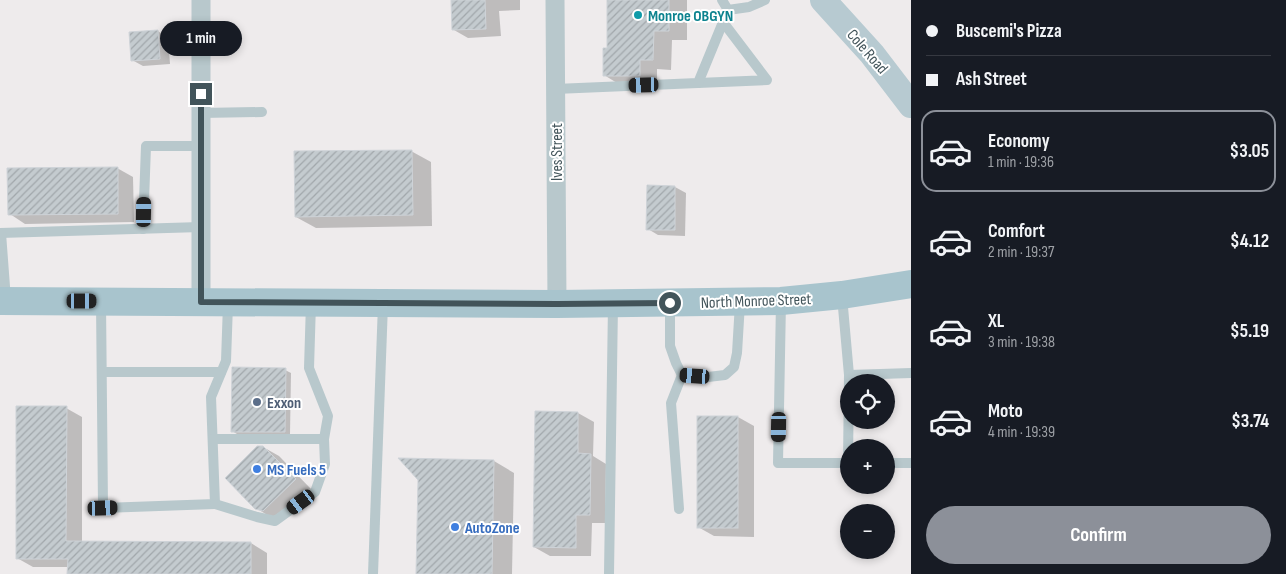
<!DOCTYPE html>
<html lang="en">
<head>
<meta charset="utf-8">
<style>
  :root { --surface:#171b24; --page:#242831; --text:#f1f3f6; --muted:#9ea1a6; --line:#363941; --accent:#8c9099 }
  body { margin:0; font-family:"Sofia Sans Condensed",sans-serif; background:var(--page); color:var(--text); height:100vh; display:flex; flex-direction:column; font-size:19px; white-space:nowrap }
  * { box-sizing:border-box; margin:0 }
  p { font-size:16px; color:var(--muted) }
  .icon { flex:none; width:28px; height:28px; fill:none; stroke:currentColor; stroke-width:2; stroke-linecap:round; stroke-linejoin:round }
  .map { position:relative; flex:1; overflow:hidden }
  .details { display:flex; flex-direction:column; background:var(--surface); width:375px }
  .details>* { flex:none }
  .banner { display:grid; align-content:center; height:110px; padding:0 15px; background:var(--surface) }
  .buttons { position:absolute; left:840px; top:374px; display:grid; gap:10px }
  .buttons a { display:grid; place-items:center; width:55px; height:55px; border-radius:50%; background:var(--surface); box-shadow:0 2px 8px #0003; font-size:25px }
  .end { position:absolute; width:22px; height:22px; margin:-11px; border:6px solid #42545a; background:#fff; box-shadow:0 0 0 2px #fff }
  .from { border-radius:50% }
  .bubble { position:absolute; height:35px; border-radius:18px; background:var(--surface); box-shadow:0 2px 8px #0003; font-size:16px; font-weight:700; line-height:35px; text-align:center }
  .car { position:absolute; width:15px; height:30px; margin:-15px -8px; border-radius:6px; box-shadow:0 0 4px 1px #0007; background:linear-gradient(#222 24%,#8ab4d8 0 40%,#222 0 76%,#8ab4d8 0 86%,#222 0) }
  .banner b { display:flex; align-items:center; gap:18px; height:48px; font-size:19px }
  .banner b+b { border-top:1px solid var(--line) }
  .banner i { width:12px; height:12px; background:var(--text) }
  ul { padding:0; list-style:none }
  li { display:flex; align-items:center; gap:15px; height:82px; margin:0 10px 8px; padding:0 5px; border:2px solid transparent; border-radius:15px }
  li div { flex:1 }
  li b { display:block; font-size:19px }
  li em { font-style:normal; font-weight:700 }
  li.on { border-color:var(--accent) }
  li>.icon { width:45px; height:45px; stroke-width:1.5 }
  .button { display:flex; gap:10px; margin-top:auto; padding:10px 15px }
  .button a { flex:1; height:58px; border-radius:30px; background:var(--accent); color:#fff; font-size:20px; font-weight:700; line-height:58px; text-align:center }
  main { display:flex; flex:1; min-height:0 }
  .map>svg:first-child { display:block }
</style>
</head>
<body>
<main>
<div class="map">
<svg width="911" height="574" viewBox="0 0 911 574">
  <defs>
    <pattern id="building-hatch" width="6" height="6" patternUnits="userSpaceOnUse" patternTransform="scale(1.25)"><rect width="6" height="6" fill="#c4cbcf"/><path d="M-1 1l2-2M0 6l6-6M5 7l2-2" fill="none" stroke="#a1a7ab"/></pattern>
  </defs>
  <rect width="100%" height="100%" fill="#eeebec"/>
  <!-- shadow -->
  <g fill="#0003">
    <polygon points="452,0 520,0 520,10 499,11 501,36 468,38 454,30"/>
    <polygon points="608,0 687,0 687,40 672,40 671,70 657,69 657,86 622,86 604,75 608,49"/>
    <polygon points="158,31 168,38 170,64 143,66 132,60"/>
    <polygon points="411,151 431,162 432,226 316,228 296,217"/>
    <polygon points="117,168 133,177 134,222 25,224 10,214"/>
    <polygon points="648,187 675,187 686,193 685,236 658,235 648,229"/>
    <polygon points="285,370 291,373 290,434 237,434 232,431"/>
    <polygon points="66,408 82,417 82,542 251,543 267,553 267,574 69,574 69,567 33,567 17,558"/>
    <polygon points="578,413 594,422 593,456 606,464 605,523 592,523 591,556 550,556 534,547"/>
    <polygon points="698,417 738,417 754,426 754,537 714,536 698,527"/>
    <polygon points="263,447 279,456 311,489 272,518 256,508"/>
    <polygon points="494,461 514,473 512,574 417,574"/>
  </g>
  <!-- building -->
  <g fill="url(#building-hatch)" stroke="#ced3d8">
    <polygon points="451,0 485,0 486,29 452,30"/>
    <polygon points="607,0 669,0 669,31 654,31 653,60 640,60 640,76 603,76 603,48 607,48"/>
    <polygon points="158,30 160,59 131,61 129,32"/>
    <polygon points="412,150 413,215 295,217 294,151"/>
    <polygon points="118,167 118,214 8,215 7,168"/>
    <polygon points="647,185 675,186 675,230 646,230"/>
    <polygon points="232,367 286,368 285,432 231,432"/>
    <polygon points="16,406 67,406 66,541 251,542 251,574 67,574 68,559 16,559"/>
    <polygon points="535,411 578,412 578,453 591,454 590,515 576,515 576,548 533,547"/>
    <rect x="697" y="416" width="41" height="112"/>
    <polygon points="257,446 263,446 296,479 263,511 255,509 225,478"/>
    <polygon points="398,458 494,460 492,574 416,574 418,480"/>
  </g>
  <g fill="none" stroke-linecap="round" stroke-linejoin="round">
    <!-- lane -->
    <g stroke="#b8c8cc" stroke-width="10">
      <polyline points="728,10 749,7 765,0"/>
      <polyline points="698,83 767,80 723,22"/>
      <polyline points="555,89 698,83 728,10 722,0"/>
      <polyline points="201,113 262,112"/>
      <polyline points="143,229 146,146 201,146"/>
      <polyline points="0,233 201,227"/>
      <polyline points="1,233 6,300"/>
      <polyline points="842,296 849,375 848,463"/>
      <polyline points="101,302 103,508 215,504 211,397 226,361 228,304"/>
      <polyline points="781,302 778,463 849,463"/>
      <polyline points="670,304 670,346 676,363 682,375 708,377 725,375 734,367 737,353 740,303"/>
      <polyline points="102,372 221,372"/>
      <polyline points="849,375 911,373"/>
      <polyline points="213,439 324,439"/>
      <polyline points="886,463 911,463"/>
      <polyline points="215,504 257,517 275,521 315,492 325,464 324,439 328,416 309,368 311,303"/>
      <polyline points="679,509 671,403 682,375"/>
      <polyline points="373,574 383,304"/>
      <polyline points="609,574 613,304"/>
    </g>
    <!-- street -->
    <g stroke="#b8c8cc" stroke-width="19">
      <polyline points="555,0 557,304"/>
      <polyline points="201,302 201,0"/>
    </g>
    <!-- secondary -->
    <polyline stroke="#b7cad1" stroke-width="26" points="823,0 872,54 911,105"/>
    <!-- primary -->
    <polyline stroke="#a8c4cd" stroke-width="28" points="0,301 557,304 781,301 842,295 911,284"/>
  </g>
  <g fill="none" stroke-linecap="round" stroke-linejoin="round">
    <!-- route -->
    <polyline stroke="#42545a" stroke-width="6" points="201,94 201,302 557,304 670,303"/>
  </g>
  <!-- markers -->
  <circle fill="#0f9aa8" stroke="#fff" stroke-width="2" cx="638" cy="15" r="5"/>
  <circle fill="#5c6f8a" stroke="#fff" stroke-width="2" cx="257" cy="402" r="5"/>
  <g fill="#3f7fe0" stroke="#fff" stroke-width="2">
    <circle cx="257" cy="469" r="5"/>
    <circle cx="455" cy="527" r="5"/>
  </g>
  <g text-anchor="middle" stroke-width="4" stroke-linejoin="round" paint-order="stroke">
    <!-- culture labels -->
    <g font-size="16" font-weight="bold" fill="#0d838f" stroke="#fff" text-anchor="start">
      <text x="648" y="21">Monroe OBGYN</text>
    </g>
    <!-- street labels -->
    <g font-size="16" fill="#42545a" stroke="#fff">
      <text transform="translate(868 51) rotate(49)" y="6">Cole Road</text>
      <text transform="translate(556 152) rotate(-90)" y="6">Ives Street</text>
      <text transform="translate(756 300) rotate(-2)" y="6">North Monroe Street</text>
    </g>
    <!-- service labels -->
    <g font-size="16" font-weight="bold" fill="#4e5e75" stroke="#fff" text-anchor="start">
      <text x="267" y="408">Exxon</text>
    </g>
    <!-- shop labels -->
    <g font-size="16" font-weight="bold" fill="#366cbe" stroke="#fff" text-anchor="start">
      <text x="267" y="475">MS Fuels 5</text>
      <text x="465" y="533">AutoZone</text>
    </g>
  </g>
</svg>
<div class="buttons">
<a><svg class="icon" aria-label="locate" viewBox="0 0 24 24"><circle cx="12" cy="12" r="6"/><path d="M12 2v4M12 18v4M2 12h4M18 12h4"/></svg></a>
<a>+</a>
<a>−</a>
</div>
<i class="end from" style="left:670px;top:303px"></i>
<i class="end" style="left:201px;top:94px"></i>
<div class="bubble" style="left:160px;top:21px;width:82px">1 min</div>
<i class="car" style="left:644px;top:85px;rotate:268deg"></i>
<i class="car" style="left:144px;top:212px;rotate:1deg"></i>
<i class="car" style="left:82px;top:301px;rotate:90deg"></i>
<i class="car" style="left:695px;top:376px;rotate:274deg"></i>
<i class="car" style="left:779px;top:427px;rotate:181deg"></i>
<i class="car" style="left:301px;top:502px;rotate:234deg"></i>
<i class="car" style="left:103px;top:508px;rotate:88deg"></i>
</div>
<section class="details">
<div class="banner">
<b><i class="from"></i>Buscemi's Pizza</b>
<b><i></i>Ash Street</b>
</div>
<ul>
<li class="on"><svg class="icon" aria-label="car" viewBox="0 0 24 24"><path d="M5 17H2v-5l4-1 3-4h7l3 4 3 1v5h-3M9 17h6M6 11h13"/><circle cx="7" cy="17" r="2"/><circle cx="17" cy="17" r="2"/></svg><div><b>Economy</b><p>1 min · 19:36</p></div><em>$3.05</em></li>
<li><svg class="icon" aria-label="car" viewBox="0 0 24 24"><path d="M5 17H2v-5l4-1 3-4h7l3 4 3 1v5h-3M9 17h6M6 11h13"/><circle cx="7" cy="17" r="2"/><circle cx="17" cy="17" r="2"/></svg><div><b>Comfort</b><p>2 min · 19:37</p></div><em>$4.12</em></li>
<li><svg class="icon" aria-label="car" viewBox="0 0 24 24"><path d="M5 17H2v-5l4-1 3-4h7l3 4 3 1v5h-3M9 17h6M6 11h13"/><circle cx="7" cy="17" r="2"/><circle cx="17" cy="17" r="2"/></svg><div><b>XL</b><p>3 min · 19:38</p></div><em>$5.19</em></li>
<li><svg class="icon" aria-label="car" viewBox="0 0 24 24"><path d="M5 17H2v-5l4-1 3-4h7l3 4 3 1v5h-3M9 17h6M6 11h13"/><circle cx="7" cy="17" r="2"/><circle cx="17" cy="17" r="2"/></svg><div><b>Moto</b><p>4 min · 19:39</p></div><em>$3.74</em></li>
</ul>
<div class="button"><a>Confirm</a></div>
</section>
</main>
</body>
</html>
